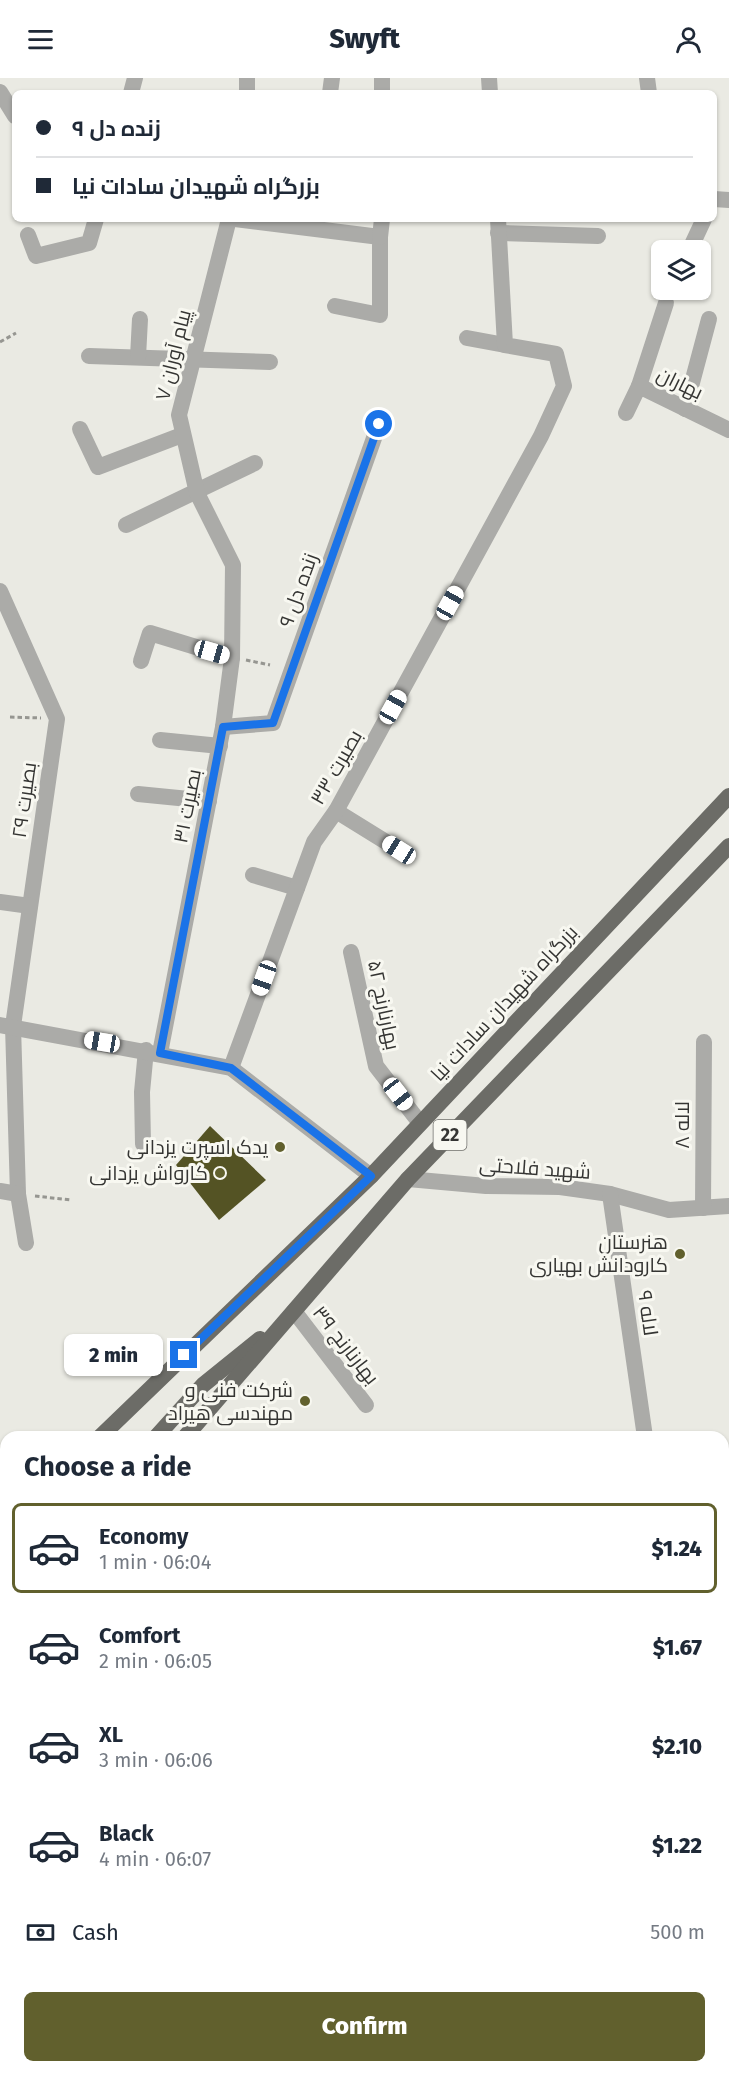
<!DOCTYPE html>
<html lang="en">
<head>
<meta charset="utf-8">
<style>
  :root { --surface:#fff; --page:#f6f6f7; --text:#1f2937; --muted:#747a83; --line:#e0e1e3; --accent:#61602d }
  body { margin:0; font-family:"Fira Sans",Cairo,sans-serif; background:var(--page); color:var(--text); height:100vh; display:flex; flex-direction:column; font-size:22px; white-space:nowrap }
  * { box-sizing:border-box; margin:0 }
  p { font-size:20px; color:var(--muted) }
  .icon { flex:none; width:33px; height:33px; fill:none; stroke:currentColor; stroke-width:2; stroke-linecap:round; stroke-linejoin:round }
  .map { position:relative; flex:1; overflow:hidden }
  .side { position:absolute; left:0px; top:1353px; width:729px; height:642px; display:flex; flex-direction:column; background:var(--surface); border-radius:18px 18px 0 0; box-shadow:0 2px 4px #0004 }
  .side>* { flex:none }
  .top-card { position:absolute; left:12px; top:12px; width:705px; height:132px; border-radius:9px; box-shadow:0 2px 4px #0004; display:grid; align-content:center; height:132px; padding:0 24px; background:var(--surface) }
  .buttons { position:absolute; left:651px; top:162px; display:grid; gap:12px }
  .buttons a { display:grid; place-items:center; width:60px; height:60px; border-radius:9px; background:var(--surface); box-shadow:0 2px 4px #0004; font-size:30px }
  .end { position:absolute; width:27px; height:27px; margin:-14px; border:8px solid #1a73e8; background:#fff; box-shadow:0 0 0 3px #fff }
  .from { border-radius:50% }
  .bubble { position:absolute; height:42px; border-radius:9px; background:var(--surface); box-shadow:0 2px 4px #0004; font-size:20px; font-weight:800; line-height:42px; text-align:center }
  .car { position:absolute; width:18px; height:36px; margin:-18px -9px; border-radius:8px; box-shadow:0 0 4px 2px #0007; background:linear-gradient(#fff 24%,#345 0 40%,#fff 0 76%,#345 0 86%,#fff 0) }
  .top-card b { display:flex; align-items:center; gap:21px; height:57px; font-size:22px }
  .top-card b+b { border-top:2px solid var(--line) }
  .top-card i { width:15px; height:15px; background:var(--text) }
  ul { padding:0; list-style:none }
  li { display:flex; align-items:center; gap:18px; height:90px; margin:0 12px 9px; padding:0 12px; border:3px solid transparent; border-radius:9px }
  li div { flex:1 }
  li b { display:block; font-size:22px }
  li em { font-style:normal; font-weight:800 }
  li.current { border-color:var(--accent) }
  li>.icon { width:54px; height:54px; stroke-width:1.5 }
  h2 { padding:0 24px; font-size:27px; line-height:72px }
  .pay { display:flex; align-items:center; gap:15px; height:66px; padding:0 24px; font-size:22px }
  .pay p { margin-inline-start:auto }
  .button { display:flex; gap:12px; margin-top:auto; padding:12px 24px }
  .button a { flex:1; height:69px; border-radius:9px; background:var(--accent); color:#fff; font-size:24px; font-weight:800; line-height:69px; text-align:center }
  header { display:flex; justify-content:space-between; align-items:center; height:78px; padding:0 24px; background:var(--surface); font-size:27px; font-weight:800 }
  .map>svg:first-child { display:block }
</style>
</head>
<body>
<header><svg class="icon" aria-label="menu" viewBox="0 0 24 24"><path d="M4 6h16M4 12h16M4 18h16"/></svg>Swyft<svg class="icon" aria-label="person" viewBox="0 0 24 24"><circle cx="12" cy="8" r="4"/><path d="M4 21q1-7 8-7t8 7"/></svg></header>
<div class="map">
<svg width="729" height="1995" viewBox="0 0 729 1995">
  <rect width="100%" height="100%" fill="#eaeae3"/>
  <!-- building -->
  <g fill="#545324">
    <polygon points="210,1048 266,1102 219,1142 176,1087"/>
    <polygon points="729,1493 729,1518 723,1504 723,1495"/>
  </g>
  <g fill="none" stroke-linecap="round" stroke-linejoin="round">
    <!-- path -->
    <g stroke="#969691" stroke-width="3" stroke-dasharray="4.5 3" stroke-linecap="butt">
      <polyline points="0,264 16,255"/>
      <polyline points="246,582 270,587"/>
      <polyline points="10,639 41,640"/>
      <polyline points="35,1118 71,1122"/>
    </g>
    <!-- service -->
    <polyline stroke="#ababa8" stroke-width="9" points="723,1490 729,1488"/>
    <!-- minor -->
    <g stroke="#ababa8" stroke-width="16">
      <polyline points="382,0 382,13"/>
      <polyline points="489,0 490,15"/>
      <polyline points="647,0 649,15"/>
      <polyline points="0,14 15,38"/>
      <polyline points="131,15 135,0"/>
      <polyline points="247,15 247,0"/>
      <polyline points="330,15 332,0"/>
      <polyline points="714,121 729,122"/>
      <polyline points="235,141 380,159 380,237 335,228"/>
      <polyline points="498,155 598,158"/>
      <polyline points="28,157 36,178 89,165 96,141"/>
      <polyline points="380,159 382,141"/>
      <polyline points="690,171 704,141"/>
      <polyline points="467,260 505,267"/>
      <polyline points="89,278 270,284"/>
      <polyline points="138,279 140,241"/>
      <polyline points="639,308 666,225"/>
      <polyline points="685,331 709,241"/>
      <polyline points="626,335 639,308 729,352"/>
      <polyline points="80,351 98,389 182,357"/>
      <polyline points="126,447 255,385"/>
      <polyline points="0,513 57,641 13,948 18,1116 26,1165"/>
      <polyline points="141,583 150,555 232,580"/>
      <polyline points="223,649 273,645 379,346"/>
      <polyline points="160,662 220,668"/>
      <polyline points="138,716 209,723"/>
      <polyline points="336,733 399,772"/>
      <polyline points="253,797 297,810"/>
      <polyline points="0,824 30,828"/>
      <polyline points="351,874 376,988 420,1045"/>
      <polyline points="160,975 223,649 232,580 233,487 197,415 179,337 229,141"/>
      <polyline points="231,990 314,764 336,733 541,358 564,308 556,276 505,267 498,141"/>
      <polyline points="143,1066 142,1014 146,972"/>
      <polyline points="408,1101 486,1108 560,1109 610,1116 669,1132 729,1128"/>
      <polyline points="0,1113 18,1116"/>
      <polyline points="610,1116 645,1359"/>
      <polyline points="703,1130 704,964"/>
      <polyline points="294,1233 366,1327"/>
      <polyline points="0,1567 6,1583"/>
      <polyline points="723,1622 729,1620"/>
      <polyline points="0,1631 6,1624"/>
      <polyline points="723,1667 729,1686"/>
      <polyline points="173,1989 175,1995"/>
      <polyline points="432,1989 435,1995"/>
    </g>
    <!-- tertiary -->
    <polyline stroke="#ababa8" stroke-width="16" points="0,947 231,990 371,1098"/>
    <!-- trunk -->
    <g stroke="#6c6c67" stroke-width="16">
      <polyline points="100,1359 371,1098 729,718"/>
      <polyline points="156,1359 203,1307 260,1261"/>
      <polyline points="185,1359 408,1101 729,768"/>
      <polyline points="0,1462 6,1455"/>
      <polyline points="0,1491 6,1484"/>
      <polyline points="0,1555 6,1549"/>
    </g>
  </g>
  <g fill="none" stroke-linecap="round" stroke-linejoin="round">
    <!-- route -->
    <polyline stroke="#1a73e8" stroke-width="8" points="184,1277 371,1098 231,990 160,975 223,649 273,645 379,346"/>
  </g>
  <!-- markers -->
  <g fill="#61602d" stroke="#f8f8f1" stroke-width="2">
    <circle cx="280" cy="1069" r="6"/>
    <circle cx="220" cy="1095" r="6"/>
    <circle cx="680" cy="1176" r="6"/>
    <circle cx="305" cy="1323" r="6"/>
  </g>
  <g text-anchor="middle" stroke-width="6" stroke-linejoin="round" paint-order="stroke">
    <!-- shield labels -->
    <rect fill="#f8f8f1" stroke="#70706c" stroke-width="1.5" x="433.5" y="1042" width="33" height="30" rx="4.5"/>
    <g font-size="18" font-weight="bold" fill="#353533">
      <text x="450" y="1063">22</text>
    </g>
    <!-- street labels -->
    <g font-size="20" fill="#353533" stroke="#f8f8f1">
      <text transform="translate(173 277) rotate(-76)" y="7">پیام آوران ۷</text>
      <text transform="translate(680 305) rotate(26)" y="7">بهاران</text>
      <text transform="translate(298 512) rotate(-70)" y="7">زنده دل ۹</text>
      <text transform="translate(336 689) rotate(-60)" y="7">بصیرت ۳۳</text>
      <text transform="translate(24 722) rotate(-82)" y="7">بصیرت ۲۹</text>
      <text transform="translate(187 728) rotate(-79)" y="7">بصیرت ۳۱</text>
      <text transform="translate(504 925) rotate(-47)" y="7">بزرگراه شهیدان سادات نیا</text>
      <text transform="translate(384 927) rotate(78)" y="7">بهارنارنج ۵۲</text>
      <text transform="translate(682 1047) rotate(-90)" y="7">لاله ۸</text>
      <text transform="translate(535 1090) rotate(4)" y="7">شهید فلاحتی</text>
      <text transform="translate(648 1235) rotate(82)" y="7">لاله ۹</text>
      <text transform="translate(346 1267) rotate(52)" y="7">بهارنارنج ۳۹</text>
    </g>
    <!-- poi labels -->
    <g font-size="20" fill="#353533" stroke="#f8f8f1" text-anchor="end">
      <text x="268" y="1076">یدک اسپرت یزدانی</text>
      <text x="208" y="1102">کارواش یزدانی</text>
      <text x="668" y="1171">هنرستان<tspan x="668" dy="23">کارودانش بهیاری</tspan></text>
      <text x="293" y="1319">شرکت فنی و<tspan x="293" dy="23">مهندسی هیراد</tspan></text>
    </g>
  </g>
</svg>
<div class="buttons">
<a><svg class="icon" aria-label="layers" viewBox="0 0 24 24"><path d="M12 4l9 5-9 5-9-5zM3 14l9 5 9-5"/></svg></a>
</div>
<i class="end from" style="left:379px;top:346px"></i>
<i class="end" style="left:184px;top:1277px"></i>
<div class="bubble" style="left:64px;top:1256px;width:99px">2 min</div>
<i class="car" style="left:450px;top:525px;rotate:29deg"></i>
<i class="car" style="left:212px;top:574px;rotate:106deg"></i>
<i class="car" style="left:393px;top:629px;rotate:29deg"></i>
<i class="car" style="left:399px;top:772px;rotate:302deg"></i>
<i class="car" style="left:264px;top:900px;rotate:200deg"></i>
<i class="car" style="left:102px;top:964px;rotate:280deg"></i>
<i class="car" style="left:398px;top:1016px;rotate:142deg"></i>
<div class="top-card">
<b><i class="from"></i>زنده دل ۹</b>
<b><i></i>بزرگراه شهیدان سادات نیا</b>
</div>
<section class="side">
<h2>Choose a ride</h2>
<ul>
<li class="current"><svg class="icon" aria-label="car" viewBox="0 0 24 24"><path d="M5 17H2v-5l4-1 3-4h7l3 4 3 1v5h-3M9 17h6M6 11h13"/><circle cx="7" cy="17" r="2"/><circle cx="17" cy="17" r="2"/></svg><div><b>Economy</b><p>1 min · 06:04</p></div><em>$1.24</em></li>
<li><svg class="icon" aria-label="car" viewBox="0 0 24 24"><path d="M5 17H2v-5l4-1 3-4h7l3 4 3 1v5h-3M9 17h6M6 11h13"/><circle cx="7" cy="17" r="2"/><circle cx="17" cy="17" r="2"/></svg><div><b>Comfort</b><p>2 min · 06:05</p></div><em>$1.67</em></li>
<li><svg class="icon" aria-label="car" viewBox="0 0 24 24"><path d="M5 17H2v-5l4-1 3-4h7l3 4 3 1v5h-3M9 17h6M6 11h13"/><circle cx="7" cy="17" r="2"/><circle cx="17" cy="17" r="2"/></svg><div><b>XL</b><p>3 min · 06:06</p></div><em>$2.10</em></li>
<li><svg class="icon" aria-label="car" viewBox="0 0 24 24"><path d="M5 17H2v-5l4-1 3-4h7l3 4 3 1v5h-3M9 17h6M6 11h13"/><circle cx="7" cy="17" r="2"/><circle cx="17" cy="17" r="2"/></svg><div><b>Black</b><p>4 min · 06:07</p></div><em>$1.22</em></li>
</ul>
<div class="pay"><svg class="icon" aria-label="cash" viewBox="0 0 24 24"><path d="M3 7h18v10H3z"/><circle cx="12" cy="12" r="2"/></svg>Cash<p>500 m</p></div>
<div class="button"><a>Confirm</a></div>
</section>
</div>
</body>
</html>
